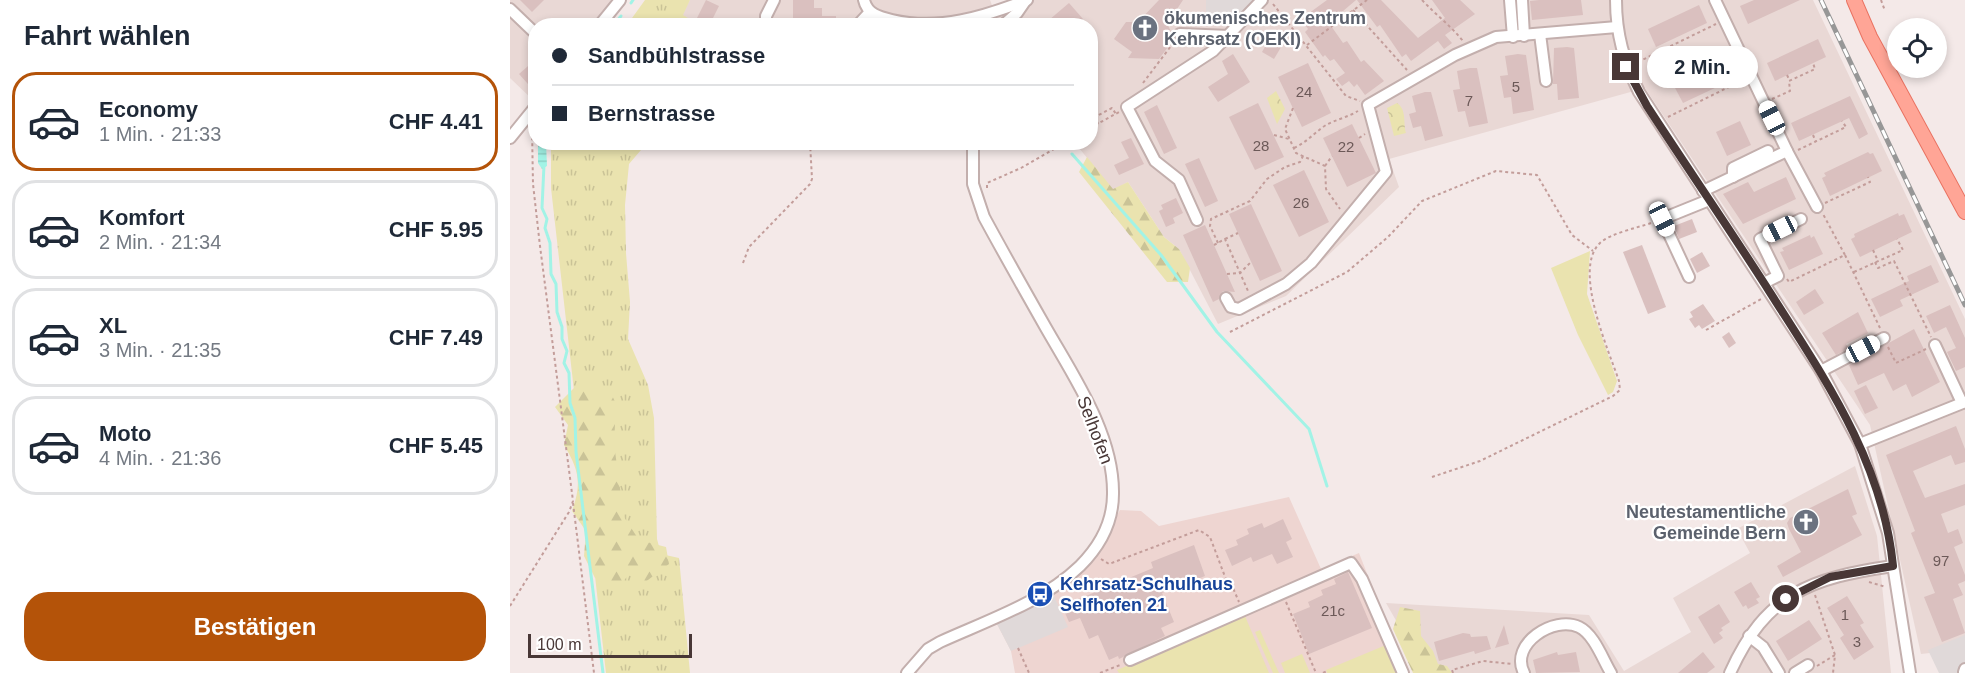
<!DOCTYPE html>
<html lang="de">
<head>
<meta charset="utf-8">
<style>
  :root { --surface:#fff; --page:#f6f6f7; --text:#1f2937; --muted:#747a83; --line:#e0e1e3; --accent:#b45309 }
  body { margin:0; font-family:Arial,sans-serif; background:var(--page); color:var(--text); height:100vh; display:flex; flex-direction:column; font-size:22px; white-space:nowrap }
  * { box-sizing:border-box; margin:0 }
  p { font-size:20px; color:var(--muted) }
  .icon { flex:none; width:33px; height:33px; fill:none; stroke:currentColor; stroke-width:2; stroke-linecap:round; stroke-linejoin:round }
  .map { position:relative; flex:1; overflow:hidden }
  .side { display:flex; flex-direction:column; background:var(--surface); width:510px }
  .side>* { flex:none }
  .top-card { position:absolute; left:18px; top:18px; width:570px; height:132px; border-radius:24px; box-shadow:0 3px 9px #0003; display:grid; align-content:center; height:132px; padding:0 24px; background:var(--surface) }
  .tools { position:absolute; left:1377px; top:18px; display:grid; gap:12px }
  .tools a { display:grid; place-items:center; width:60px; height:60px; border-radius:50%; background:var(--surface); box-shadow:0 3px 9px #0003; font-size:30px }
  .scale { position:absolute; left:18px; bottom:15px; width:164px; box-sizing:border-box; padding-left:6px; border:3px solid #483736; border-top:0; font-size:16px; line-height:21px; white-space:nowrap; color:#483736; -webkit-text-stroke:4px #fff; paint-order:stroke }
  .end { position:absolute; width:27px; height:27px; margin:-14px; border:8px solid #483736; background:#fff; box-shadow:0 0 0 3px #fff }
  .from { border-radius:50% }
  .bubble { position:absolute; height:42px; border-radius:21px; background:var(--surface); box-shadow:0 3px 9px #0003; font-size:20px; font-weight:700; line-height:42px; text-align:center }
  .car { position:absolute; width:18px; height:36px; margin:-18px -9px; border-radius:8px; box-shadow:0 0 4px 2px #0007; background:linear-gradient(#fff 24%,#345 0 40%,#fff 0 76%,#345 0 86%,#fff 0) }
  .top-card b { display:flex; align-items:center; gap:21px; height:57px; font-size:22px }
  .top-card b+b { border-top:2px solid var(--line) }
  .top-card i { width:15px; height:15px; background:var(--text) }
  ul { padding:0; list-style:none }
  li { display:flex; align-items:center; gap:18px; height:99px; margin:0 12px 9px; padding:0 12px; border:3px solid var(--line); border-radius:24px }
  li div { flex:1 }
  li b { display:block; font-size:22px }
  li em { font-style:normal; font-weight:700 }
  li.active { border-color:var(--accent) }
  li>.icon { width:54px; height:54px; stroke-width:1.5 }
  h2 { padding:0 24px; font-size:27px; line-height:72px }
  .action { display:flex; gap:12px; margin-top:auto; padding:12px 24px }
  .action a { flex:1; height:69px; border-radius:24px; background:var(--accent); color:#fff; font-size:24px; font-weight:700; line-height:69px; text-align:center }
  main { display:flex; flex:1; min-height:0 }
  .map>svg:first-child { display:block }
</style>
</head>
<body>
<main>
<section class="side">
<h2>Fahrt wählen</h2>
<ul>
<li class="active"><svg class="icon" aria-label="car" viewBox="0 0 24 24"><path d="M5 17H2v-5l4-1 3-4h7l3 4 3 1v5h-3M9 17h6M6 11h13"/><circle cx="7" cy="17" r="2"/><circle cx="17" cy="17" r="2"/></svg><div><b>Economy</b><p>1 Min. · 21:33</p></div><em>CHF 4.41</em></li>
<li><svg class="icon" aria-label="car" viewBox="0 0 24 24"><path d="M5 17H2v-5l4-1 3-4h7l3 4 3 1v5h-3M9 17h6M6 11h13"/><circle cx="7" cy="17" r="2"/><circle cx="17" cy="17" r="2"/></svg><div><b>Komfort</b><p>2 Min. · 21:34</p></div><em>CHF 5.95</em></li>
<li><svg class="icon" aria-label="car" viewBox="0 0 24 24"><path d="M5 17H2v-5l4-1 3-4h7l3 4 3 1v5h-3M9 17h6M6 11h13"/><circle cx="7" cy="17" r="2"/><circle cx="17" cy="17" r="2"/></svg><div><b>XL</b><p>3 Min. · 21:35</p></div><em>CHF 7.49</em></li>
<li><svg class="icon" aria-label="car" viewBox="0 0 24 24"><path d="M5 17H2v-5l4-1 3-4h7l3 4 3 1v5h-3M9 17h6M6 11h13"/><circle cx="7" cy="17" r="2"/><circle cx="17" cy="17" r="2"/></svg><div><b>Moto</b><p>4 Min. · 21:36</p></div><em>CHF 5.45</em></li>
</ul>
<div class="action"><a>Bestätigen</a></div>
</section>
<div class="map">
<svg width="1455" height="673" viewBox="0 0 1455 673">
  <defs>
    <pattern id="grass-tufts" width="24" height="20" patternUnits="userSpaceOnUse" patternTransform="scale(1.5)"><rect width="24" height="20" fill="#eae3af"/><path d="M3 7l-1-3M5 7V3M7 7l1-3M15 17l-1-3M17 17v-4M19 17l1-3" fill="none" stroke="#cac397"/></pattern>
    <pattern id="forest-firs" width="22" height="20" patternUnits="userSpaceOnUse" patternTransform="scale(1.5)"><rect width="22" height="20" fill="#eae3af"/><path d="M5 1l3.5 6h-7zM16 11l3.5 6h-7z" fill="#cac397"/></pattern>
    <pattern id="park-crowns" width="20" height="18" patternUnits="userSpaceOnUse" patternTransform="scale(1.5)"><rect width="20" height="18" fill="#eae3af"/><path d="M2 6a3 3 0 1 1 6 0M12 15a3 3 0 1 1 6 0" fill="none" stroke="#cac397"/></pattern>
    <pattern id="water-rules" width="6" height="5" patternUnits="userSpaceOnUse" patternTransform="scale(1.5)"><rect width="6" height="5" fill="#a2f3e6"/><path d="M0 2.5h6" fill="none" stroke="#8dd1c6"/></pattern>
  </defs>
  <rect width="100%" height="100%" fill="#f4e9e8"/>
  <!-- residential -->
  <g fill="#e9d8d5">
    <polygon points="0,0 104,0 83,25 26,26 26,97 23,100 0,78"/>
    <polygon points="180,0 480,0 483,8 500,0 1303,0 1455,319 1455,649 1411,654 1360,425 1135,88 879,159 889,187 776,296 708,324 669,249 654,237 618,182 603,190 565,143 580,142 580,26 189,26 172,15"/>
    <polygon points="1345,466 1367,536 1381,673 916,673 876,603 1079,615 1114,671 1181,632 1163,598 1240,553 1227,529"/>
  </g>
  <!-- education -->
  <polygon fill="#eed5d1" points="779,497 811,569 849,553 896,673 505,673 501,651 487,624 545,591 582,559 610,510 631,511 649,526"/>
  <!-- grass -->
  <g fill="url(#grass-tufts)">
    <polygon points="135,0 180,0 173,15 189,25 117,25"/>
    <polygon points="41,143 137,143 119,164 115,205 116,253 120,302 118,339 138,385 144,418 147,539 151,554 169,558 180,673 96,673 41,188"/>
  </g>
  <!-- forest -->
  <g fill="url(#forest-firs)">
    <polygon points="577,157 603,189 618,182 654,237 669,249 680,268 678,282 657,282 569,172"/>
    <path d="M 70,382 L 101,393 L 106,404 L 104,444 L 114,517 L 129,540 L 156,547 L 159,564 L 134,583 L 124,582 L 120,574 L 108,586 L 85,578 L 74,556 L 76,531 L 62,511 C 72,483 69,470 54,445 L 58,425 L 45,407 Z"/>
    <polygon points="890,607 910,611 911,636 923,651 928,664 937,666 942,673 903,673 883,629"/>
  </g>
  <!-- park -->
  <g fill="url(#park-crowns)">
    <polygon points="766,91 775,109 767,124 757,98"/>
    <path d="M 887,103 C 897,110 893,122 896,133 L 884,136 L 877,108 Z"/>
  </g>
  <!-- garden -->
  <g fill="#eae3af">
    <polygon points="1080,251 1077,294 1107,381 1103,392 1098,395 1068,335 1041,268"/>
    <polygon points="735,616 759,673 609,673 607,670"/>
    <polygon points="750,630 769,673 763,673 745,632"/>
    <polygon points="876,645 887,673 817,673 816,670"/>
    <polygon points="792,654 800,673 775,673 771,663"/>
  </g>
  <!-- parking -->
  <g fill="#e0d9d9">
    <polygon points="696,0 747,0 732,17 696,17"/>
    <polygon points="544,596 558,627 501,651 487,624"/>
    <polygon points="1455,635 1455,673 1429,673 1418,650"/>
  </g>
  <!-- water -->
  <polygon fill="url(#water-rules)" points="28,143 36,143 37,166 32,169 28,163"/>
  <g fill="none" stroke-linecap="round" stroke-linejoin="round">
    <!-- stream -->
    <g stroke="#a2f3e6" stroke-width="3">
      <polyline points="121,3 123,0"/>
      <polyline points="103,26 111,16"/>
      <polyline points="562,154 651,255 707,332 799,429 817,486"/>
      <polyline points="34,165 32,208 37,219 35,228 40,243 41,274 46,284 47,312 52,327 52,339 57,351 54,363 59,373 60,403 65,418 66,452 93,673"/>
    </g>
  </g>
  <!-- building -->
  <g fill="#dac0bf">
    <polygon points="10,0 34,0 22,12"/>
    <polygon points="196,0 209,6 200,24 187,18"/>
    <polygon points="283,0 304,0 304,8 312,8 312,16 326,16 326,26 283,26"/>
    <polygon points="649,0 673,0 667,9 669,11 657,23 661,32 656,38 661,43 649,59 618,58 622,52 604,39 616,22 628,22"/>
    <polygon points="817,0 846,0 819,23 833,43 837,41 851,62 854,60 874,81 855,95 847,84 844,87 839,81 832,86 826,79 835,73 824,59 820,61 815,55 813,57 795,32 798,29 791,19"/>
    <polygon points="847,0 871,0 908,38 935,18 922,0 950,0 965,14 935,35 942,43 934,49 928,41 901,61 896,54 892,57 870,25 867,27"/>
    <polygon points="1029,0 1071,0 1073,15 1022,20 1020,1"/>
    <polygon points="1244,0 1290,0 1238,24 1230,6"/>
    <polygon points="559,3 573,19 565,26 532,26"/>
    <polygon points="1189,5 1197,23 1146,47 1138,29"/>
    <polygon points="765,30 777,37 764,59 752,52"/>
    <polygon points="1308,39 1316,57 1265,81 1257,63"/>
    <polygon points="1057,47 1064,48 1069,98 1048,100 1047,84 1043,84 1044,48"/>
    <polygon points="723,54 740,82 708,102 698,87 718,74 712,61"/>
    <polygon points="1008,54 1016,55 1024,110 1003,114 1001,97 994,98 990,76 998,75 995,56"/>
    <polygon points="26,59 26,93 9,74"/>
    <polygon points="1215,62 1224,79 1173,103 1164,86"/>
    <polygon points="798,63 821,113 792,127 768,77"/>
    <polygon points="960,68 967,68 978,123 959,127 955,111 948,112 943,90 950,89 947,71"/>
    <polygon points="915,92 921,92 933,136 915,141 911,126 903,128 899,114 906,112 902,96"/>
    <polygon points="1340,96 1358,134 1349,139 1339,118 1289,141 1281,123"/>
    <polygon points="748,103 774,157 745,170 719,117"/>
    <polygon points="647,105 667,148 654,154 634,112"/>
    <polygon points="1230,121 1241,145 1217,156 1206,132"/>
    <polygon points="842,124 866,173 837,187 813,138"/>
    <polygon points="621,138 634,164 609,175 604,165 619,158 611,142"/>
    <polygon points="1358,152 1360,154 1363,153 1372,171 1320,196 1312,178 1316,176 1314,173"/>
    <polygon points="689,158 708,201 695,207 675,164"/>
    <polygon points="794,170 819,222 789,237 763,185"/>
    <polygon points="1276,177 1286,199 1233,224 1213,194 1238,182 1244,192"/>
    <polygon points="666,198 673,213 663,218 665,223 656,227 649,211 653,209 651,205"/>
    <polygon points="741,204 772,271 750,281 719,214"/>
    <polygon points="1388,213 1389,216 1394,214 1402,232 1350,257 1341,239 1345,237 1344,234"/>
    <polygon points="1182,219 1187,232 1169,239 1164,226"/>
    <polygon points="695,225 725,292 713,291 709,299 703,302 673,235"/>
    <polygon points="1300,235 1301,238 1304,236 1313,254 1279,270 1270,252 1274,251 1272,248"/>
    <polygon points="1132,245 1156,307 1138,314 1113,252"/>
    <polygon points="1192,252 1200,266 1187,273 1180,259"/>
    <polygon points="1421,265 1429,282 1390,300 1393,306 1370,317 1361,299 1399,281 1397,276"/>
    <polygon points="1305,289 1314,303 1294,315 1286,302"/>
    <polygon points="1193,304 1205,321 1192,329 1189,325 1185,328 1179,319 1183,317 1180,312"/>
    <polygon points="1440,305 1455,338 1455,367 1446,371 1437,352 1446,348 1436,327 1424,333 1416,316"/>
    <polygon points="1348,312 1358,333 1336,344 1339,348 1326,355 1312,333"/>
    <polygon points="1404,329 1430,382 1402,397 1396,384 1383,391 1374,373 1348,385 1339,365"/>
    <polygon points="1219,332 1226,343 1219,348 1212,337"/>
    <polygon points="1356,385 1368,408 1355,414 1344,391"/>
    <polygon points="1446,426 1455,449 1455,462 1445,465 1441,455 1403,471 1415,498 1455,484 1455,505 1431,514 1438,533 1448,529 1453,543 1444,547 1455,575 1455,581 1448,584 1453,595 1443,599 1455,633 1432,642 1414,597 1425,593 1401,533 1405,531 1376,455"/>
    <polygon points="1338,489 1347,514 1342,516 1352,535 1273,577 1267,566 1291,552 1279,529 1277,523 1280,518"/>
    <polygon points="773,519 782,539 776,542 783,557 767,564 762,554 743,562 741,557 722,566 715,550 728,545 726,540 739,534 737,529 752,523 754,528"/>
    <polygon points="684,545 695,576 652,593 664,622 651,628 655,636 609,659 608,656 599,660 588,635 579,639 570,618 559,622 552,606 643,568 641,562"/>
    <polygon points="838,572 862,628 799,654 783,614 800,607 798,602 813,595 811,590 826,584 824,579"/>
    <polygon points="1241,582 1250,597 1246,599 1249,603 1238,609 1236,605 1233,607 1224,592"/>
    <polygon points="1337,596 1354,623 1350,625 1364,647 1344,660 1330,638 1334,635 1317,608"/>
    <polygon points="1209,604 1220,622 1211,628 1213,630 1209,633 1213,638 1204,644 1188,617"/>
    <polygon points="1299,620 1312,639 1278,661 1266,641"/>
    <polygon points="994,625 999,644 985,648"/>
    <polygon points="953,633 960,634 961,637 977,636 981,649 965,654 964,651 929,661 924,642"/>
    <polygon points="1047,652 1048,655 1066,652 1070,672 1026,673 1023,660"/>
    <polygon points="1193,652 1205,667 1197,673 1168,673"/>
  </g>
  <g fill="none" stroke-linecap="round" stroke-linejoin="round">
    <defs>
      <g id="minor">
        <path d="M 354,0 C 357,14 369,17 382,20 C 429,31 473,17 517,0"/>
        <polyline points="1000,0 1003,37"/>
        <polyline points="1012,0 1014,36"/>
        <path d="M 1106,0 C 1106,34 1114,62 1129,92 L 1311,371 L 1350,444 L 1378,533 L 1400,673"/>
        <polyline points="0,9 26,34"/>
        <polyline points="89,26 110,0"/>
        <polyline points="256,26 256,16 264,0"/>
        <polyline points="347,26 360,12"/>
        <polyline points="492,26 507,13 516,0"/>
        <polyline points="670,34 720,36"/>
        <polyline points="1030,34 1036,81"/>
        <polyline points="0,138 26,106"/>
        <polyline points="1277,151 1307,207"/>
        <polyline points="1223,177 1223,168 1258,151"/>
        <polyline points="1193,191 1277,151 1205,0"/>
        <polyline points="687,220 669,180 645,161 617,107 703,51 752,0"/>
        <polyline points="1179,277 1152,219 1199,200"/>
        <polyline points="1254,283 1268,276 1250,239 1291,219"/>
        <polyline points="716,298 721,307 729,309 776,284 801,263 876,172 858,105 945,55 986,37 1107,27"/>
        <polyline points="1425,345 1452,403"/>
        <polyline points="1311,371 1374,338"/>
        <polyline points="1350,444 1455,402"/>
        <polyline points="1239,636 1253,647 1269,673"/>
        <polyline points="620,660 841,563 852,579 893,673"/>
        <polyline points="1454,672 1455,669"/>
        <path d="M 397,673 L 418,649 L 430,642 C 476,621 533,602 570,566 C 589,547 603,522 603,494 C 604,435 564,377 536,328 C 515,291 494,254 474,217 L 463,184 L 463,142"/>
        <path d="M 1014,673 C 999,644 1044,615 1069,627 C 1084,634 1093,660 1101,673"/>
        <path d="M 1220,673 C 1256,593 1301,578 1383,566"/>
        <polyline points="1285,673 1298,665"/>
      </g>
      <polyline id="major" points="1344,0 1360,37 1455,212"/>
    </defs>
    <!-- minor casing -->
    <use href="#minor" stroke="#c3afad" stroke-width="14"/>
    <!-- major casing -->
    <use href="#major" stroke="#e97261" stroke-width="16"/>
    <!-- path -->
    <g stroke="#c39d9a" stroke-width="2" stroke-dasharray="3 3" stroke-linecap="butt">
      <path d="M 912,0 C 926,15 940,25 953,41"/>
      <polyline points="1371,0 1375,11"/>
      <polyline points="763,4 836,96 850,101"/>
      <polyline points="843,10 897,70"/>
      <polyline points="797,45 857,0"/>
      <polyline points="1128,62 1206,24"/>
      <polyline points="1277,75 1280,81"/>
      <polyline points="633,83 664,42"/>
      <polyline points="1262,99 1280,91 1279,81 1305,69 1303,63"/>
      <polyline points="783,108 775,129 786,153 815,166 816,189 830,209"/>
      <polyline points="1158,117 1233,80"/>
      <polyline points="588,124 585,117 602,108 606,114"/>
      <polyline points="580,128 609,112"/>
      <polyline points="764,135 779,139"/>
      <polyline points="1303,135 1306,142"/>
      <polyline points="849,138 855,134"/>
      <path d="M 784,148 C 797,142 804,133 816,125 C 825,120 838,117 848,111"/>
      <polyline points="1288,150 1336,127 1332,121"/>
      <polyline points="815,166 822,156"/>
      <polyline points="477,188 477,183 511,168 556,142"/>
      <polyline points="1315,203 1360,182 1358,177"/>
      <polyline points="715,239 728,233"/>
      <polyline points="708,243 700,226 701,219 740,201 757,179 775,167 790,162 793,156"/>
      <polyline points="704,245 715,239 738,291"/>
      <polyline points="1363,250 1368,261"/>
      <polyline points="1335,255 1370,328"/>
      <polyline points="1365,262 1368,268 1384,261 1421,337"/>
      <polyline points="233,263 239,247 300,184 302,179 300,142"/>
      <polyline points="1344,272 1393,250 1387,239"/>
      <polyline points="717,274 730,273 741,262"/>
      <polyline points="1277,279 1279,282 1335,255 1313,214"/>
      <polyline points="1196,330 1253,298"/>
      <polyline points="720,332 837,272 878,237 912,201 986,171 1027,175 1062,235 1083,251"/>
      <polyline points="1378,347 1386,363 1416,349"/>
      <path d="M 922,477 L 970,461 L 1103,396 L 1110,390 L 1109,381 C 1099,351 1062,269 1090,243 C 1101,233 1127,228 1141,223"/>
      <polyline points="63,503 84,673"/>
      <polyline points="591,559 599,564 689,530 700,537 720,590 723,588 729,602"/>
      <polyline points="1359,582 1376,587"/>
      <polyline points="1305,595 1325,655 1323,673"/>
      <polyline points="776,602 806,673"/>
      <polyline points="0,606 59,512 63,501 30,246 23,184 22,129"/>
      <polyline points="508,648 519,673"/>
      <polyline points="1307,666 1325,655"/>
      <polyline points="590,673 610,665"/>
      <polyline points="813,673 817,671"/>
      <polyline points="943,673 942,670 973,661 1002,664"/>
    </g>
    <!-- minor -->
    <use href="#minor" stroke="#fff" stroke-width="10"/>
    <!-- major -->
    <use href="#major" stroke="#ffa596" stroke-width="14"/>
    <defs>
      <polyline id="rail" points="1311,0 1455,305"/>
    </defs>
    <!-- rail casing -->
    <use href="#rail" stroke="#979797" stroke-width="5"/>
    <!-- rail -->
    <use href="#rail" stroke="#fff" stroke-width="3" stroke-dasharray="9" stroke-linecap="butt"/>
  </g>
  <g fill="none" stroke-linecap="round" stroke-linejoin="round">
    <!-- route -->
    <path stroke="#483736" stroke-width="8" d="M 1116,67 L 1137,106 C 1178,169 1221,231 1261,294 C 1315,379 1373,462 1383,566 L 1320,577 L 1276,599"/>
  </g>
  <!-- icons -->
  <defs>
    <symbol id="church-disc" viewBox="-11 -11 22 22"><circle r="9.5" fill="#6b7280" stroke="#fff"/><path d="M-1.2-6h2.4v3.5h3.3v2.4h-3.3V6h-2.4V-.1h-3.3v-2.4h3.3Z" fill="#fff"/></symbol>
    <symbol id="bus-disc" viewBox="-11 -11 22 22"><circle r="9.5" fill="#1a4fb4" stroke="#fff"/><path d="M-5-6H5V4H4V6H2V4H-2V6H-4V4H-5ZM-3.5-4V0h7V-4ZM-3.5 1.2v1.5H-2V1.2ZM2 1.2v1.5H3.5V1.2Z" fill="#fff"/></symbol>
  </defs>
  <g fill-rule="evenodd">
    <use href="#church-disc" x="620" y="13" width="30" height="30"/>
    <use href="#church-disc" x="1281" y="507" width="30" height="30"/>
    <use href="#bus-disc" x="515" y="579" width="30" height="30"/>
  </g>
  <g text-anchor="middle" stroke-width="4.5" stroke-linejoin="round" paint-order="stroke">
    <!-- number labels -->
    <g font-size="15" fill="#6c5958">
      <text x="1006" y="92">5</text>
      <text x="794" y="97">24</text>
      <text x="959" y="106">7</text>
      <text x="751" y="151">28</text>
      <text x="836" y="152">22</text>
      <text x="791" y="208">26</text>
      <text x="1431" y="566">97</text>
      <text x="823" y="616">21c</text>
      <text x="1335" y="620">1</text>
      <text x="1347" y="647">3</text>
    </g>
    <!-- worship labels -->
    <g font-size="18" font-weight="bold" fill="#5b616d" stroke="#fff" text-anchor="start">
      <text x="654" y="24">ökumenisches Zentrum<tspan x="654" dy="21">Kehrsatz (OEKI)</tspan></text>
      <text x="1276" y="518" text-anchor="end">Neutestamentliche<tspan x="1276" dy="21">Gemeinde Bern</tspan></text>
    </g>
    <!-- street labels -->
    <g font-size="18" fill="#483736" stroke="#fff">
      <text transform="translate(585 430) rotate(69)" y="6">Selhofen</text>
    </g>
    <!-- transit labels -->
    <g font-size="18" font-weight="bold" fill="#164399" stroke="#fff" text-anchor="start">
      <text x="550" y="590">Kehrsatz-Schulhaus<tspan x="550" dy="21">Selfhofen 21</tspan></text>
    </g>
  </g>
</svg>
<div class="tools">
<a><svg class="icon" aria-label="locate" viewBox="0 0 24 24"><circle cx="12" cy="12" r="6"/><path d="M12 2v4M12 18v4M2 12h4M18 12h4"/></svg></a>
</div>
<div class="scale">100 m</div>
<i class="end from" style="left:1276px;top:599px"></i>
<i class="end" style="left:1116px;top:67px"></i>
<div class="bubble" style="left:1137px;top:46px;width:111px">2 Min.</div>
<i class="car" style="left:1262px;top:118px;rotate:334deg"></i>
<i class="car" style="left:1152px;top:219px;rotate:155deg"></i>
<i class="car" style="left:1270px;top:229px;rotate:244deg"></i>
<i class="car" style="left:1353px;top:349px;rotate:62deg"></i>
<div class="top-card">
<b><i class="from"></i>Sandbühlstrasse</b>
<b><i></i>Bernstrasse</b>
</div>
</div>
</main>
</body>
</html>
